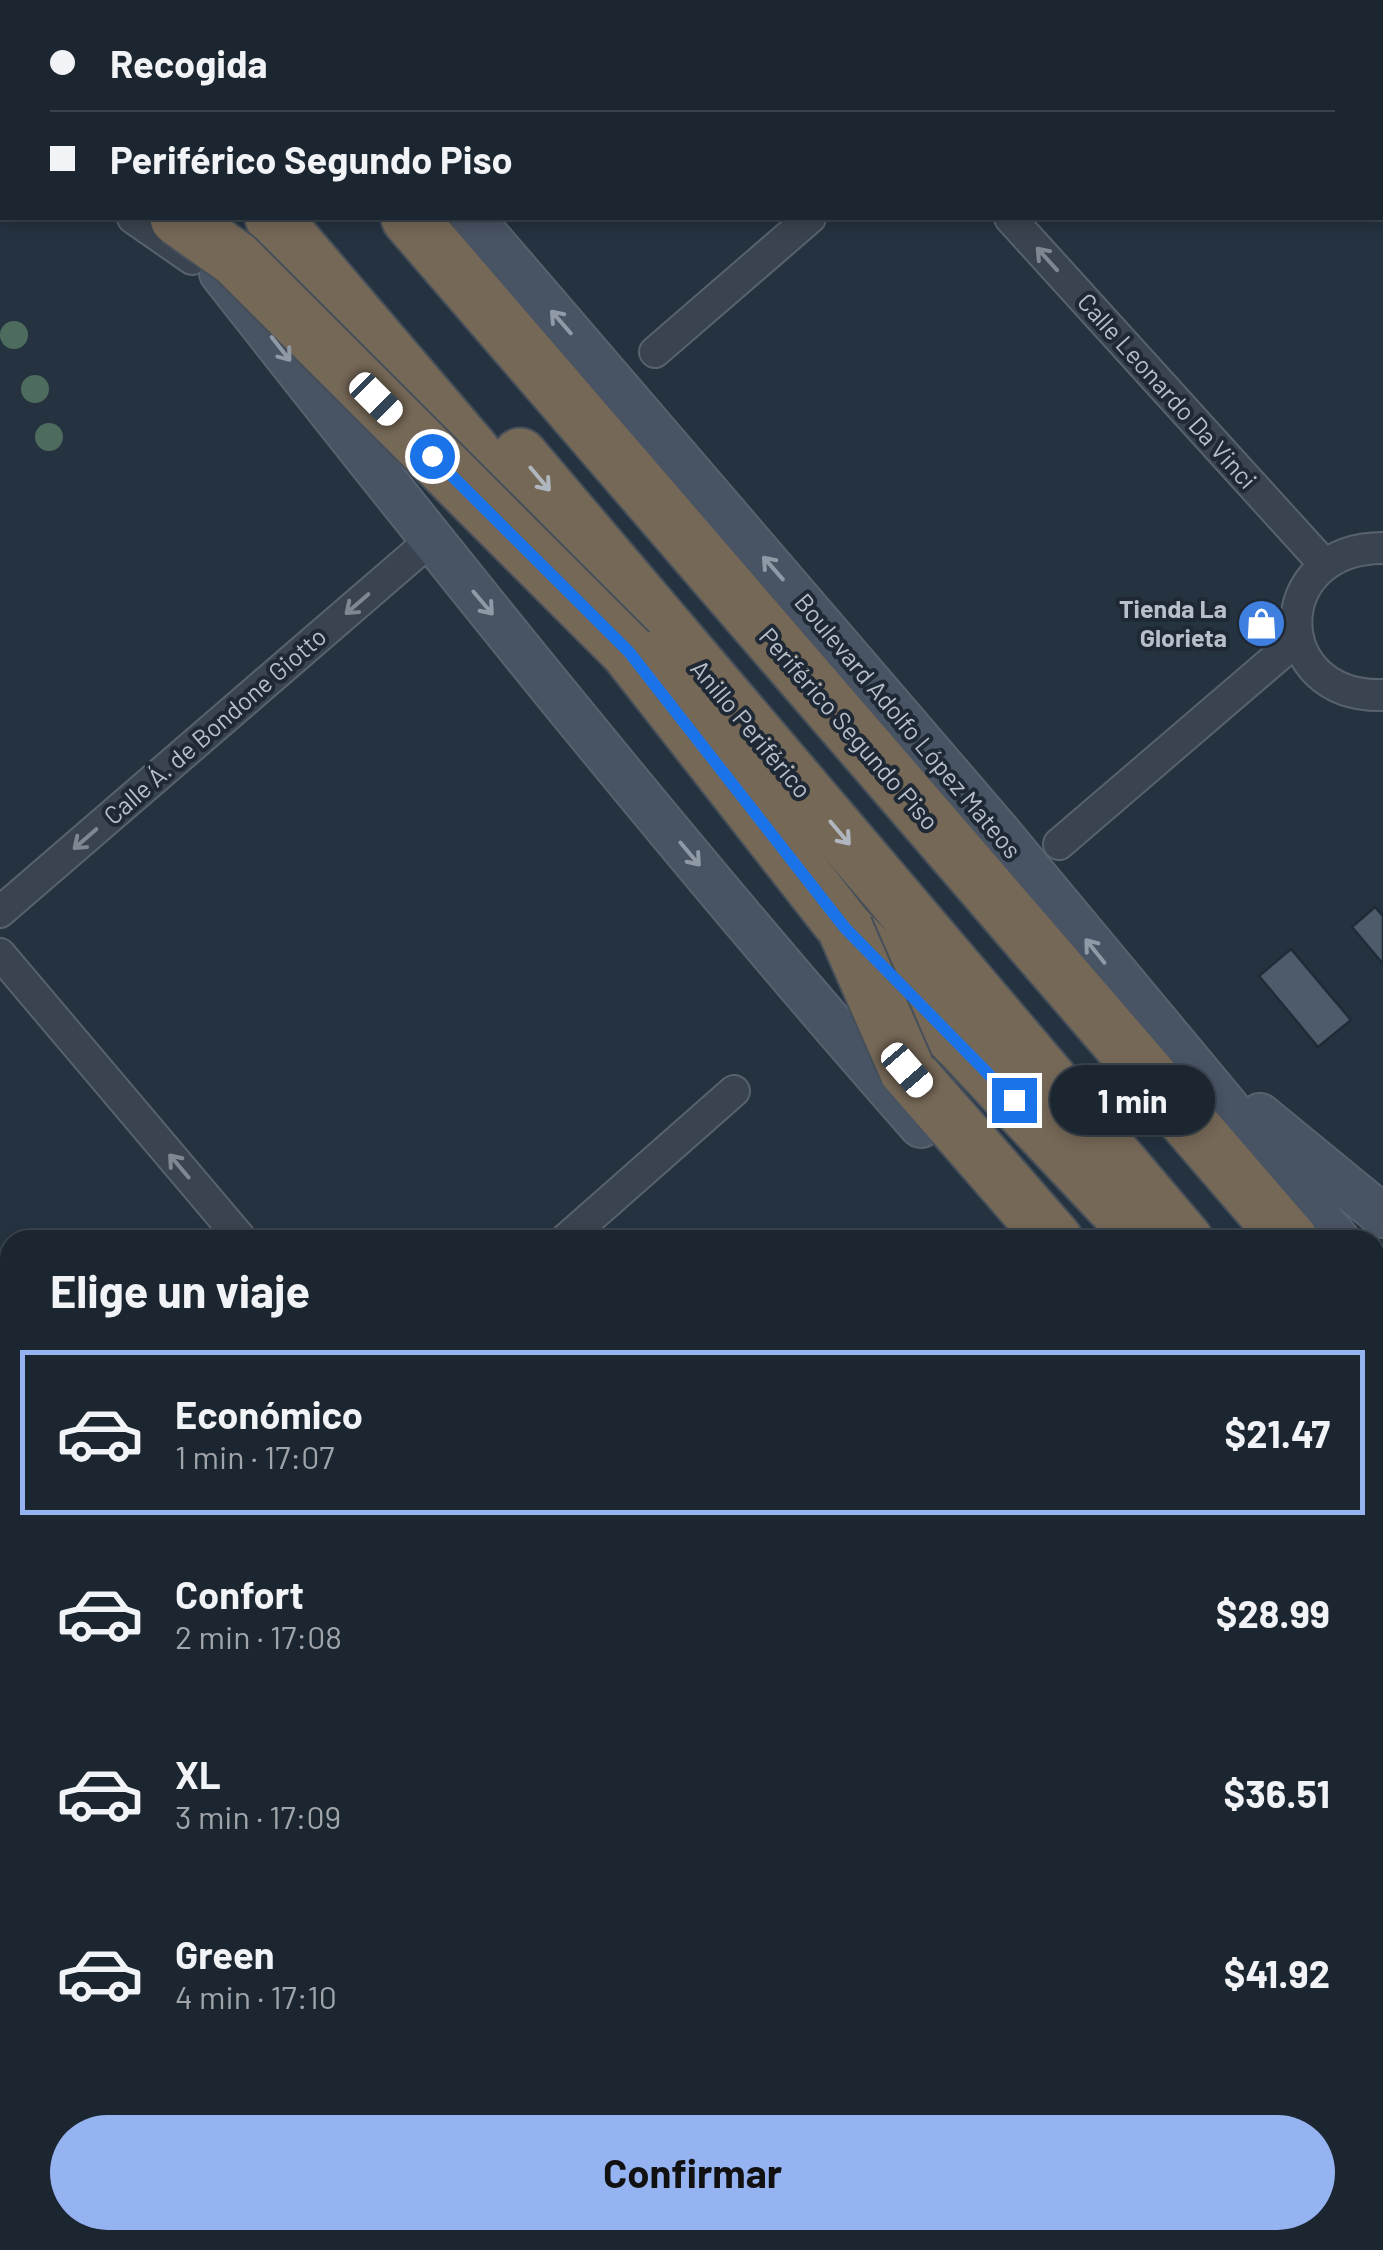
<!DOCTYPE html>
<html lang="es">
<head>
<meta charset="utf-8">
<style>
  :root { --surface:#1c2630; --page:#252e38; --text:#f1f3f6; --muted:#a0a5ab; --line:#3a434c; --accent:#95b2f1 }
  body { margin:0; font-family:Barlow,sans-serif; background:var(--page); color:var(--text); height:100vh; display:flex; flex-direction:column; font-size:38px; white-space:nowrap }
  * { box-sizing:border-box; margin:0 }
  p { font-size:32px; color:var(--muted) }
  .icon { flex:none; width:55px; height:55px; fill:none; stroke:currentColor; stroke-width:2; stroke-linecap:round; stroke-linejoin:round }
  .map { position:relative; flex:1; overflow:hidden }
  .drawer { position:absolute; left:0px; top:1230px; width:1385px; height:1020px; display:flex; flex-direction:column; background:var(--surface); border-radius:30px 30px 0 0; box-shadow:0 5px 15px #0003,0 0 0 2px var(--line) }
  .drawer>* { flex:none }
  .banner { position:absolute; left:0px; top:0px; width:1385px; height:220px; box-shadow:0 5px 15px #0003,0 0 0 2px var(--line); display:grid; align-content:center; height:220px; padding:0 50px; background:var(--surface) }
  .end { position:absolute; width:45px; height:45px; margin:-22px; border:12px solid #1a73e8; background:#fff; box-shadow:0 0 0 5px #fff }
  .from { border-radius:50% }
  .bubble { position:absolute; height:70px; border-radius:35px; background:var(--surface); box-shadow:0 5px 15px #0003,0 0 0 2px var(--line); font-size:32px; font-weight:700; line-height:70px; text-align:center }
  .car { position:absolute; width:30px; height:60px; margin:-30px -15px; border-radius:12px; box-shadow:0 0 8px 2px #0007; background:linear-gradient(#fff 24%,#345 0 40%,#fff 0 76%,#345 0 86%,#fff 0) }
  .banner b { display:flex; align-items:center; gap:35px; height:95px; font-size:38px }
  .banner b+b { border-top:2px solid var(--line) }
  .banner i { width:25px; height:25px; background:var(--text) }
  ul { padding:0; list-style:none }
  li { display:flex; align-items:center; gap:30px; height:165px; margin:0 20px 15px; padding:0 30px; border:5px solid transparent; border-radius:0px }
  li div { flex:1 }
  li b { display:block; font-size:38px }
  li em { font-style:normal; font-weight:700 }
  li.on { border-color:var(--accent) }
  li>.icon { width:90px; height:90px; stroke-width:1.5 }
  h2 { padding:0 50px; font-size:45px; line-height:120px }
  .action { display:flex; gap:20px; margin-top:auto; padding:20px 50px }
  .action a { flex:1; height:115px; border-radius:60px; background:var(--accent); color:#111; font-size:40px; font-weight:700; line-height:115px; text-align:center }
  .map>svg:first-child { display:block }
</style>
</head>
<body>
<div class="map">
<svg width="1383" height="2250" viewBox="0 0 1383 2250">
  <rect width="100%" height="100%" fill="#253240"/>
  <!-- building -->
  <g fill="#4e5b6b" stroke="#202b37" stroke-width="2.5">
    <polygon points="1375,907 1383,916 1383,964 1352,927"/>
    <polygon points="1291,949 1351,1020 1318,1047 1259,976"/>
  </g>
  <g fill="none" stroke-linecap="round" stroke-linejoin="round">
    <defs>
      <g id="minor">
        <polyline points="820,0 822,2"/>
        <polyline points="1058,2 1061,0"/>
        <polyline points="0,141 2,143"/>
        <polyline points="133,218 192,259"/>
        <polyline points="1010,218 1324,564"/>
        <polyline points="655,352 810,218"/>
        <path d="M 1383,548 C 1267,548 1268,698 1383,695"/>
        <polyline points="1059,844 1298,639"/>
        <polyline points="0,912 431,540"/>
        <polyline points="0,954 242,1240"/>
        <polyline points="565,1240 734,1091"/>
        <polyline points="0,1593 10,1605"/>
        <polyline points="1375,1632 1383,1641"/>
        <polyline points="0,1744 10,1735"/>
        <polyline points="0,2017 10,2015"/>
        <polyline points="595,2240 603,2250"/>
        <polyline points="805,2240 814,2250"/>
      </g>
      <g id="tertiary">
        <polyline points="377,2 380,0"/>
        <polyline points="1125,2240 1134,2250"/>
        <polyline points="344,2250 356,2240"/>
      </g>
      <g id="secondary">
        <polyline points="0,1 2,4"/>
        <polyline points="472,218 998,831 1338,1240"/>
        <path d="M 221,273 C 448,562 678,850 921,1126"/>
        <polyline points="1260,1115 1383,1216"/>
        <polyline points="1375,1280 1383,1287"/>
        <polyline points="1375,1561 1383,1565"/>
        <polyline points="1375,2049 1383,2041"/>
        <polyline points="1167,2250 1177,2240"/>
      </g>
      <g id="motorway">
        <polyline points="39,0 42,2"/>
        <polyline points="88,0 90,2"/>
        <polyline points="129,0 131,2"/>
        <polyline points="211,0 213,2"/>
        <polyline points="284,0 286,2"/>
        <polyline points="0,107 2,108"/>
        <polyline points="273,218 470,449 534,531"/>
        <polyline points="409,218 1290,1240"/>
        <polyline points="520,456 1185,1240"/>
        <polyline points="599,614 845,928 962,1045 1146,1240"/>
        <polyline points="907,1070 1055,1240"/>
        <polyline points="1375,1327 1383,1334"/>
        <polyline points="1375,1433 1383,1437"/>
        <polyline points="1375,1526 1383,1531"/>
      </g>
    </defs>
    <!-- minor casing -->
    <use href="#minor" stroke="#57626d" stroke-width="34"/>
    <!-- tertiary casing -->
    <use href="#tertiary" stroke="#57626d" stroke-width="41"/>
    <!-- secondary casing -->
    <use href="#secondary" stroke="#57626d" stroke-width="46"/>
    <!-- motorway casing -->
    <use href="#motorway" stroke="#444f5a" stroke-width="59"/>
    <!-- minor -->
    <use href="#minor" stroke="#3a4450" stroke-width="30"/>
    <!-- tertiary -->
    <use href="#tertiary" stroke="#3a4450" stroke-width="38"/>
    <!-- secondary -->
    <use href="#secondary" stroke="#485363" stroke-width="42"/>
    <!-- motorway -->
    <use href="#motorway" stroke="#766857" stroke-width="55"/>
    <defs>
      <g id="motorway-bridge">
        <polyline points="178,218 236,259 629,652"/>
        <polyline points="845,928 907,1070"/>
      </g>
    </defs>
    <!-- motorway-bridge casing -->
    <use href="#motorway-bridge" stroke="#444f5a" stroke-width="59" stroke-linecap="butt"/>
    <!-- motorway-bridge -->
    <use href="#motorway-bridge" stroke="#766857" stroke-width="55"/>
  </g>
  <!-- trees -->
  <g fill="#4d6c5e">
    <circle cx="14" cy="335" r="14"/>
    <circle cx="35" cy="389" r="14"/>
    <circle cx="49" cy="437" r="14"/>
  </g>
  <!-- one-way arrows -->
  <defs><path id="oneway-shaft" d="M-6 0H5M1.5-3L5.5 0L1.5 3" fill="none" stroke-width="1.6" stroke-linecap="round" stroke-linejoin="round" transform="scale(2.5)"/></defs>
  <g stroke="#7e8893">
    <use href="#oneway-shaft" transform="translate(1047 259) rotate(-132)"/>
    <use href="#oneway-shaft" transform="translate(357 604) rotate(139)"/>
    <use href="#oneway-shaft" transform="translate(85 839) rotate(139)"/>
    <use href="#oneway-shaft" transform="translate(179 1166) rotate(-130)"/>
  </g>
  <g stroke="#9099a6">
    <use href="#oneway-shaft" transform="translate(561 322) rotate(-131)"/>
    <use href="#oneway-shaft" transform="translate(281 349) rotate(52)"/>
    <use href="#oneway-shaft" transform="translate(773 568) rotate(-131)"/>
    <use href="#oneway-shaft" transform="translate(483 603) rotate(50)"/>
    <use href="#oneway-shaft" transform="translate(690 854) rotate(50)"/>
    <use href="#oneway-shaft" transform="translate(1095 951) rotate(-129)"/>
  </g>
  <g stroke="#b0b6be">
    <use href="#oneway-shaft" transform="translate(540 479) rotate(50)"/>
    <use href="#oneway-shaft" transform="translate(840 833) rotate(50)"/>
  </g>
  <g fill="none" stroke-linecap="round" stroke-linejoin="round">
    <!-- route -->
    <polyline stroke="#1a73e8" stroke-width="12" points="432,456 629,652 845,928 1014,1100"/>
  </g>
  <!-- icons -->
  <defs>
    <symbol id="shop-disc" viewBox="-11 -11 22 22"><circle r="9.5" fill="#3f7fe0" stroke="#1e2935"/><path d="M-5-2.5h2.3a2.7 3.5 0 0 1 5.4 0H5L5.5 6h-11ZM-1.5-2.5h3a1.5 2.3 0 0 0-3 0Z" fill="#fff"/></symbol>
  </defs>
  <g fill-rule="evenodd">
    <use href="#shop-disc" x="1234" y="596" width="55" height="55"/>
  </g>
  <g text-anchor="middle" stroke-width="8" stroke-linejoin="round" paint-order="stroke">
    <!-- street labels -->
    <g font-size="25" fill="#b6bfca" stroke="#1e2935">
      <text transform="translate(1167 391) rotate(48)" y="9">Calle Leonardo Da Vinci</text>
      <text transform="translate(215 726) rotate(-41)" y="9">Calle Á. de Bondone Giotto</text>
      <text transform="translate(908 726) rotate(50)" y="9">Boulevard Adolfo López Mateos</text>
      <text transform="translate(751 729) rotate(50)" y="9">Anillo Periférico</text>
      <text transform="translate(849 729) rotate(49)" y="9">Periférico Segundo Piso</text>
    </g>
    <!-- poi labels -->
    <g font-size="25" font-weight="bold" fill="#b6bfca" stroke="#1e2935" text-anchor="end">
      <text x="1227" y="618">Tienda La<tspan x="1227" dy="29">Glorieta</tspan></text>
    </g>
  </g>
</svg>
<i class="end from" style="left:432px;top:456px"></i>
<i class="end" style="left:1014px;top:1100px"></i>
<div class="bubble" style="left:1050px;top:1065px;width:165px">1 min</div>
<i class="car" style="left:376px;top:399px;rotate:135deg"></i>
<i class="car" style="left:907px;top:1070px;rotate:139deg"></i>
<div class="banner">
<b><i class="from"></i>Recogida</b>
<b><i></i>Periférico Segundo Piso</b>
</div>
<section class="drawer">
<h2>Elige un viaje</h2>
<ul>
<li class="on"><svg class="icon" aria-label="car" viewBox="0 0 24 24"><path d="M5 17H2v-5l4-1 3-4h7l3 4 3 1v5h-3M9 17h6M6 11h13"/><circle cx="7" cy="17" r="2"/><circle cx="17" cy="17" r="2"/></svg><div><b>Económico</b><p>1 min · 17:07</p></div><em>$21.47</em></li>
<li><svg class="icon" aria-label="car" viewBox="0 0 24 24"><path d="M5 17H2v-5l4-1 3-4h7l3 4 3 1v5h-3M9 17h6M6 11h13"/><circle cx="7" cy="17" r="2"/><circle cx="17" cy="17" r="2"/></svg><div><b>Confort</b><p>2 min · 17:08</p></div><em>$28.99</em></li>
<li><svg class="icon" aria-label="car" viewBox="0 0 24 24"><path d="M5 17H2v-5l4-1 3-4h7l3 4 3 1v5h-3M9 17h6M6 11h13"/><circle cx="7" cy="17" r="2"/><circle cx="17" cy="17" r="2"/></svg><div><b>XL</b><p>3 min · 17:09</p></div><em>$36.51</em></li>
<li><svg class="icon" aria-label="car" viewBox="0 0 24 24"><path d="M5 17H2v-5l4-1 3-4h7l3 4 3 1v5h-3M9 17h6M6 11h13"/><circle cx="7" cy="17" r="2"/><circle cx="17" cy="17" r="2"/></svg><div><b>Green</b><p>4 min · 17:10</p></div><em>$41.92</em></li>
</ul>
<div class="action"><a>Confirmar</a></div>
</section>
</div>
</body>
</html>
